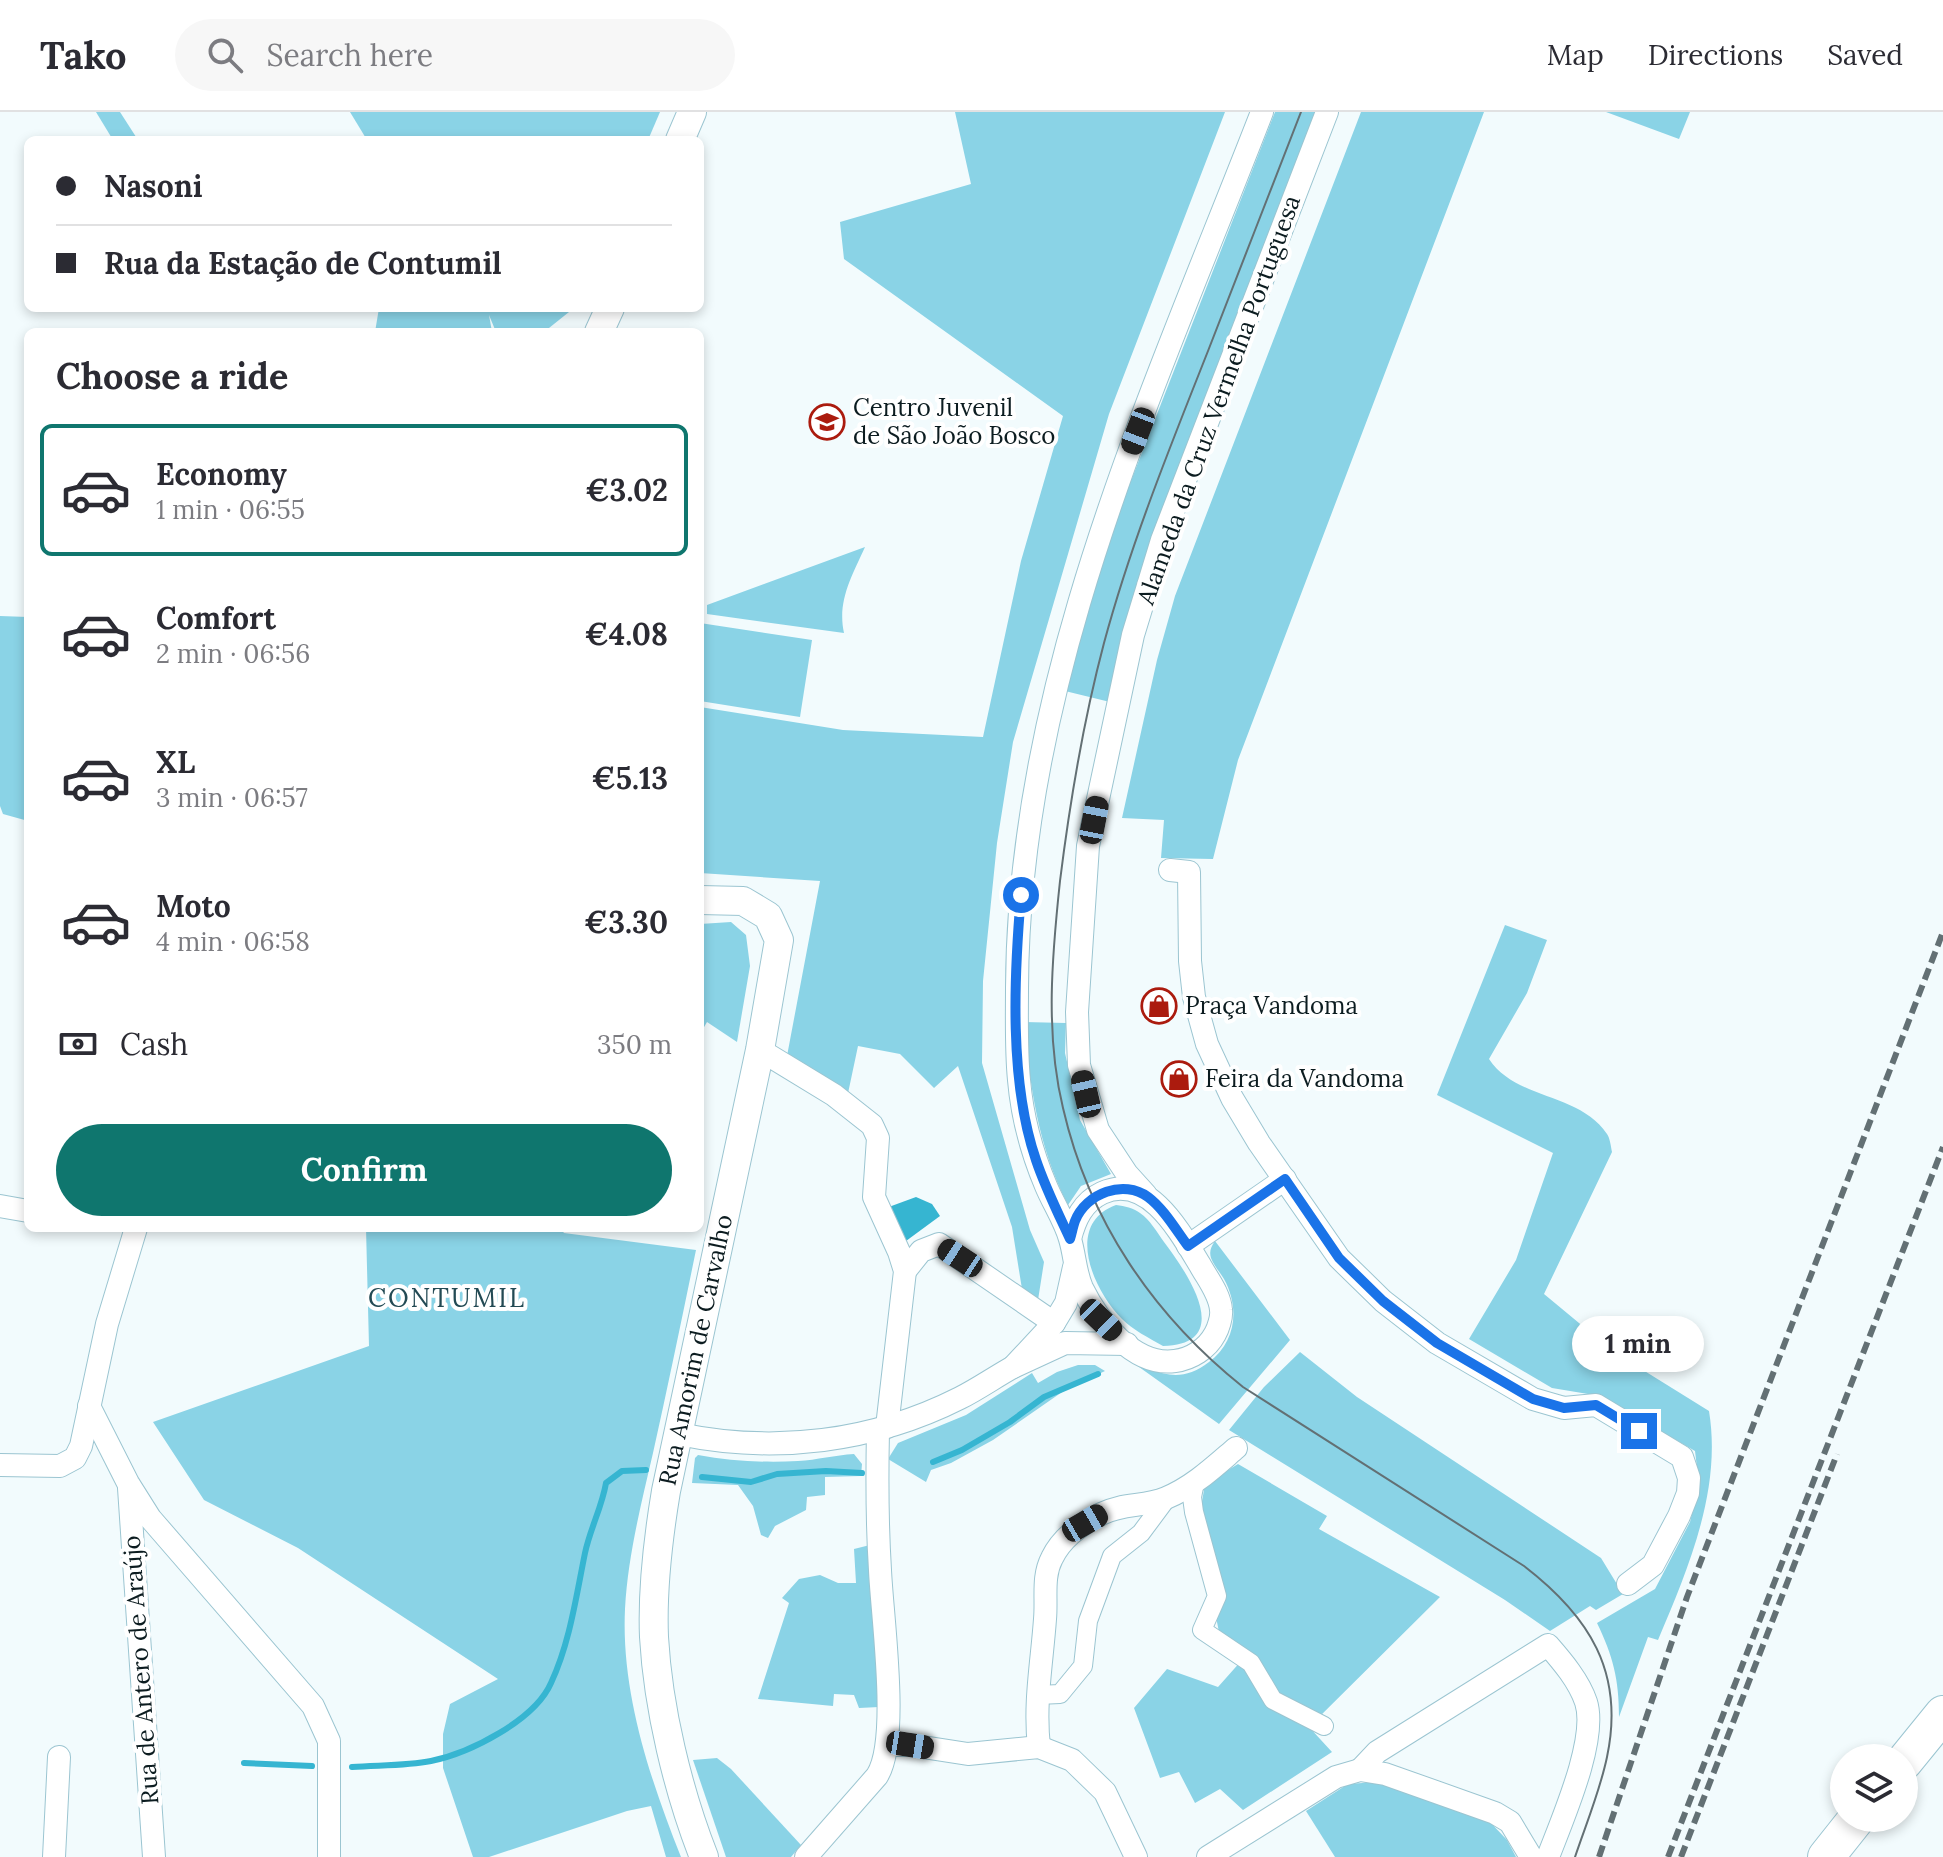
<!DOCTYPE html>
<html lang="en">
<head>
<meta charset="utf-8">
<style>
  :root { --surface:#fff; --page:#f7f7f7; --text:#2b2b33; --muted:#7c7c81; --line:#e1e1e2; --accent:#0f766e }
  body { margin:0; font-family:Lora,serif; background:var(--page); color:var(--text); height:100vh; display:flex; flex-direction:column; font-size:30px; white-space:nowrap }
  * { box-sizing:border-box; margin:0 }
  p { font-size:26px; color:var(--muted) }
  .icon { flex:none; width:44px; height:44px; fill:none; stroke:currentColor; stroke-width:2; stroke-linecap:round; stroke-linejoin:round }
  .map { position:relative; flex:1; overflow:hidden }
  .drawer { position:absolute; left:24px; top:216px; width:680px; height:904px; display:flex; flex-direction:column; background:var(--surface); border-radius:12px; box-shadow:0 4px 12px #0003 }
  .drawer>* { flex:none }
  .hud { position:absolute; left:24px; top:24px; width:680px; height:176px; border-radius:12px; box-shadow:0 4px 12px #0003; display:grid; align-content:center; height:176px; padding:0 32px; background:var(--surface) }
  .fabs { position:absolute; left:1830px; top:1632px; display:grid; gap:16px }
  .fabs a { display:grid; place-items:center; width:88px; height:88px; border-radius:50%; background:var(--surface); box-shadow:0 4px 12px #0003; font-size:40px }
  .end { position:absolute; width:36px; height:36px; margin:-18px; border:10px solid #1a73e8; background:#fff; box-shadow:0 0 0 4px #fff }
  .from { border-radius:50% }
  .bubble { position:absolute; height:56px; border-radius:28px; background:var(--surface); box-shadow:0 4px 12px #0003; font-size:26px; font-weight:800; line-height:56px; text-align:center }
  .car { position:absolute; width:24px; height:48px; margin:-24px -12px; border-radius:10px; box-shadow:0 0 6px 2px #0007; background:linear-gradient(#222 24%,#8ab4d8 0 40%,#222 0 76%,#8ab4d8 0 86%,#222 0) }
  .hud b { display:flex; align-items:center; gap:28px; height:76px; font-size:30px }
  .hud b+b { border-top:2px solid var(--line) }
  .hud i { width:20px; height:20px; background:var(--text) }
  ul { padding:0; list-style:none }
  li { display:flex; align-items:center; gap:24px; height:132px; margin:0 16px 12px; padding:0 16px; border:4px solid transparent; border-radius:12px }
  li div { flex:1 }
  li b { display:block; font-size:30px }
  li em { font-style:normal; font-weight:800 }
  li.on { border-color:var(--accent) }
  li>.icon { width:72px; height:72px; stroke-width:1.5 }
  h2 { padding:0 32px; font-size:36px; line-height:96px }
  .pay { display:flex; align-items:center; gap:20px; height:88px; padding:0 32px; font-size:30px }
  .pay p { margin-inline-start:auto }
  .action { display:flex; gap:16px; margin-top:auto; padding:16px 32px }
  .action a { flex:1; height:92px; border-radius:48px; background:var(--accent); color:#fff; font-size:32px; font-weight:800; line-height:92px; text-align:center }
  header { display:flex; align-items:center; gap:48px; box-sizing:border-box; height:112px; padding:0 40px; background:var(--surface); border-bottom:2px solid var(--line) }
  header strong { font-size:38px }
  nav { display:flex; gap:44px; margin-inline-start:auto; font-size:28px }
  .search { width:560px; height:72px; background:var(--page); display:flex; align-items:center; gap:20px; box-sizing:border-box; padding:0 28px; border-radius:44px; color:var(--muted); font-size:30px }
  .map>svg:first-child { display:block }
</style>
</head>
<body>
<header>
<strong>Tako</strong>
<div class="search"><svg class="icon" aria-label="search" viewBox="0 0 24 24"><circle cx="10" cy="10" r="6"/><path d="M15 15l6 6"/></svg>Search here</div>
<nav><a>Map</a><a>Directions</a><a>Saved</a></nav>
</header>
<div class="map">
<svg width="1943" height="1745" viewBox="0 0 1943 1745">
  <rect width="100%" height="100%" fill="#f2fbfd"/>
  <!-- green -->
  <g fill="#8ad3e6">
    <polygon points="96,0 120,0 138,28 113,28"/>
    <polygon points="350,0 660,0 648,28 367,28"/>
    <polygon points="955,0 1225,0 1109,302 1013,630 997,731 983,869 982,951 1030,1118 1044,1150 1038,1188 1022,1177 1012,1115 958,954 934,976 900,942 858,934 847,986 787,944 820,769 700,761 700,595 843,618 983,625 1021,449 1063,304 844,147 840,110 971,72"/>
    <polygon points="1275,0 1316,0 1110,590 1065,579 1109,425"/>
    <polygon points="1361,0 1484,0 1238,648 1213,747 1161,746 1164,708 1122,706 1157,548 1175,484"/>
    <polygon points="1606,0 1690,0 1679,27"/>
    <polygon points="379,196 574,196 544,220 496,220 489,203 492,220 375,220"/>
    <path d="M 865,435 C 852,464 837,489 844,521 L 707,502 L 707,493 Z"/>
    <polygon points="0,504 28,505 28,709 3,702 0,694"/>
    <polygon points="700,511 812,528 800,605 700,589"/>
    <polygon points="731,810 746,823 750,854 737,930 707,910 700,922 700,812"/>
    <path d="M 1505,813 L 1547,828 L 1527,881 L 1489,947 C 1516,988 1580,981 1607,1022 C 1610,1026 1611,1035 1612,1040 L 1544,1182 L 1614,1240 L 1709,1299 C 1722,1378 1688,1457 1658,1528 L 1648,1525 L 1619,1605 C 1619,1567 1613,1544 1597,1511 L 1655,1477 L 1690,1410 L 1699,1372 L 1695,1339 L 1600,1284 L 1552,1276 L 1469,1227 L 1516,1148 L 1553,1041 L 1437,983 Z"/>
    <path d="M 1024,910 L 1066,911 L 1065,941 L 1080,1008 L 1111,1062 L 1081,1074 L 1068,1093 C 1038,1035 1030,974 1024,910 Z"/>
    <path d="M 1116,1093 C 1125,1094 1133,1096 1140,1101 C 1150,1108 1157,1120 1164,1130 C 1186,1159 1237,1232 1163,1234 C 1149,1226 1133,1218 1122,1207 C 1093,1178 1064,1112 1116,1093 Z"/>
    <path d="M 366,1116 L 560,1116 L 564,1121 L 696,1138 C 682,1206 668,1274 653,1341 C 641,1393 628,1443 625,1497 C 621,1581 650,1667 681,1745 L 666,1745 L 651,1694 L 627,1699 L 489,1745 L 473,1745 L 443,1656 L 443,1622 L 450,1592 L 498,1567 L 298,1436 L 204,1388 L 153,1310 L 369,1234 Z"/>
    <path d="M 1215,1129 L 1290,1228 L 1219,1312 L 1125,1245 C 1156,1260 1178,1274 1209,1250 C 1236,1230 1240,1196 1224,1167 C 1220,1160 1214,1154 1211,1146 C 1209,1139 1211,1135 1215,1129 Z"/>
    <polygon points="1300,1240 1357,1285 1601,1446 1623,1482 1596,1498 1590,1494 1550,1519 1505,1488 1229,1318 1264,1275"/>
    <polygon points="1078,1253 1095,1253 1105,1259 1065,1278 993,1328 951,1351 931,1358 926,1370 888,1347 898,1331 966,1303 1032,1261 1038,1271 1057,1260"/>
    <path d="M 854,1342 L 862,1352 L 861,1364 L 825,1365 L 825,1383 L 807,1385 L 806,1398 L 775,1414 L 768,1426 L 761,1423 L 753,1394 L 738,1373 L 692,1371 L 695,1346 L 698,1343 C 731,1349 765,1351 798,1349 C 817,1348 835,1343 854,1342 Z"/>
    <polygon points="1238,1352 1327,1404 1319,1417 1440,1485 1309,1615 1332,1640 1243,1698 1220,1677 1195,1691 1179,1660 1160,1666 1134,1596 1167,1557 1218,1575 1242,1548 1220,1525 1216,1505 1198,1413 1205,1372"/>
    <polygon points="870,1433 879,1595 859,1596 854,1583 834,1582 833,1594 758,1587 789,1491 782,1486 799,1467 820,1463 838,1471 856,1471 854,1437"/>
    <polygon points="717,1646 731,1657 801,1733 791,1745 726,1745 693,1648"/>
    <polygon points="1377,1670 1489,1709 1507,1728 1516,1745 1335,1745 1306,1699 1348,1672"/>
  </g>
  <!-- water -->
  <polygon fill="#36b5d1" points="916,1085 932,1092 940,1104 906,1129 886,1096"/>
  <g fill="none" stroke-linecap="round" stroke-linejoin="round">
    <!-- stream -->
    <g stroke="#36b5d1" stroke-width="6">
      <polyline points="933,1350 962,1338 1010,1310 1044,1285 1098,1262"/>
      <polyline points="702,1365 751,1370 777,1362 826,1359 862,1361"/>
      <polyline points="244,1651 312,1654"/>
      <path d="M 352,1655 C 378,1653 406,1654 431,1649 C 470,1641 535,1608 551,1571 C 570,1530 576,1485 585,1441 C 590,1417 602,1395 606,1371 L 622,1359 L 646,1358"/>
    </g>
    <defs>
      <g id="pedestrian">
        <polyline points="1195,1370 1192,1385 1194,1400 1217,1484 1202,1518 1251,1551 1273,1588 1324,1614"/>
        <polyline points="1038,1583 1060,1582 1083,1554 1088,1509 1112,1444 1141,1421 1167,1386"/>
      </g>
      <g id="minor">
        <polyline points="1170,758 1189,760 1190,849 1194,885 1207,932 1232,986 1259,1031 1339,1146 1383,1189 1437,1231 1533,1287 1564,1296 1596,1293 1682,1345 1689,1366 1688,1381 1679,1404 1653,1453 1628,1472"/>
        <polyline points="760,938 834,983 872,1013 878,1026 874,1085 899,1140 905,1159 887,1315"/>
        <polyline points="1146,1083 1127,1062 1098,1018 1079,953 1077,900 1088,734 1133,523 1162,428 1327,0"/>
        <polyline points="0,1094 28,1099"/>
        <path d="M 1070,1127 C 1075,1107 1083,1090 1102,1081 C 1148,1060 1180,1120 1200,1153 C 1207,1166 1220,1182 1221,1198 C 1222,1205 1218,1217 1215,1222 C 1207,1237 1191,1247 1175,1249 C 1134,1255 1098,1209 1082,1176 C 1075,1160 1075,1144 1070,1127 C 1065,1109 1053,1091 1046,1074 C 1032,1041 1022,1003 1019,968 C 1016,938 1017,906 1017,876 C 1018,567 1152,283 1262,0"/>
        <polyline points="1188,1134 1285,1067"/>
        <polyline points="1074,1155 1066,1191 1054,1211 1013,1255 1065,1231 1127,1232"/>
        <polyline points="905,1159 921,1139 939,1132 1054,1211"/>
        <polyline points="89,1294 128,1371 150,1406 313,1594 329,1629 329,1745"/>
        <path d="M 679,1322 C 775,1342 873,1330 960,1286 C 978,1277 995,1265 1013,1255"/>
        <polyline points="0,1353 60,1354 75,1346 81,1334 107,1212 136,1116"/>
        <polyline points="129,1376 154,1745"/>
        <polyline points="888,1633 910,1633 968,1642 1039,1635 1072,1648 1105,1680 1136,1745"/>
        <path d="M 1039,1635 C 1034,1591 1042,1550 1045,1507 C 1047,1486 1042,1465 1052,1446 C 1062,1425 1081,1412 1101,1402 C 1123,1391 1145,1395 1166,1386 C 1193,1375 1215,1354 1236,1336"/>
        <path d="M 1360,1658 L 1377,1640 L 1548,1533 C 1562,1549 1579,1569 1586,1590 C 1598,1627 1562,1708 1548,1745"/>
        <polyline points="54,1745 59,1645"/>
        <path d="M 806,1745 L 877,1664 C 900,1628 882,1505 880,1458 C 877,1411 877,1365 878,1318"/>
        <polyline points="1208,1745 1336,1665 1360,1658 1385,1662 1495,1701 1510,1710 1531,1745"/>
      </g>
      <g id="tertiary">
        <polyline points="680,28 692,0"/>
        <polyline points="599,220 610,196"/>
        <path d="M 700,788 L 743,789 L 768,804 L 779,828 L 760,938 L 666,1379 C 658,1427 652,1476 654,1525 C 658,1596 678,1679 704,1745"/>
      </g>
      <g id="primary">
        <polyline points="1904,1650 1943,1602"/>
        <polyline points="1826,1745 1857,1706"/>
      </g>
    </defs>
    <!-- pedestrian casing -->
    <use href="#pedestrian" stroke="#9bc5d1" stroke-width="20"/>
    <!-- minor casing -->
    <use href="#minor" stroke="#9bc5d1" stroke-width="24"/>
    <!-- tertiary casing -->
    <use href="#tertiary" stroke="#9bc5d1" stroke-width="30"/>
    <!-- primary casing -->
    <use href="#primary" stroke="#9bc5d1" stroke-width="38"/>
    <!-- pedestrian -->
    <use href="#pedestrian" stroke="#fff" stroke-width="18"/>
    <!-- minor -->
    <use href="#minor" stroke="#fff" stroke-width="22"/>
    <!-- tertiary -->
    <use href="#tertiary" stroke="#fff" stroke-width="28"/>
    <!-- primary -->
    <use href="#primary" stroke="#fff" stroke-width="36"/>
    <!-- tram -->
    <path stroke="#637074" stroke-width="2" d="M 1301,0 C 1270,80 1239,159 1208,239 C 1170,335 1131,431 1104,531 C 1083,610 1070,689 1060,769 C 1052,844 1045,922 1063,996 C 1089,1109 1153,1203 1243,1275 L 1524,1454 C 1589,1504 1625,1560 1607,1645 C 1600,1679 1586,1712 1575,1745"/>
    <!-- rail -->
    <g stroke="#637074" stroke-width="6" stroke-dasharray="12 6" stroke-linecap="butt">
      <polyline points="1599,1745 1687,1485 1943,820"/>
      <polyline points="1668,1745 1943,1035"/>
      <polyline points="1681,1745 1837,1342"/>
    </g>
  </g>
  <g fill="none" stroke-linecap="round" stroke-linejoin="round">
    <!-- route -->
    <path stroke="#1a73e8" stroke-width="10" d="M 1021,783 C 1014,864 1009,970 1036,1048 C 1045,1075 1058,1101 1070,1127 C 1072,1121 1073,1114 1075,1109 C 1086,1081 1124,1067 1148,1085 C 1164,1097 1176,1118 1188,1134 L 1285,1067 L 1339,1146 L 1383,1189 L 1437,1231 L 1533,1287 L 1564,1296 L 1596,1293 L 1639,1319"/>
  </g>
  <!-- icons -->
  <defs>
    <symbol id="school-ring" viewBox="-11 -11 22 22"><circle r="9.5" fill="#fff" stroke="#ab1b0e" stroke-width="1.5"/><path d="M0-5L7-2L0 1L-7-2ZM-4 1L0 2.5L4 1V4Q0 6-4 4Z" fill="#ab1b0e"/></symbol>
    <symbol id="shop-ring" viewBox="-11 -11 22 22"><circle r="9.5" fill="#fff" stroke="#ab1b0e" stroke-width="1.5"/><path d="M-5-2.5h2.3a2.7 3.5 0 0 1 5.4 0H5L5.5 6h-11ZM-1.5-2.5h3a1.5 2.3 0 0 0-3 0Z" fill="#ab1b0e"/></symbol>
  </defs>
  <g fill-rule="evenodd">
    <use href="#school-ring" x="807" y="290" width="40" height="40"/>
    <use href="#shop-ring" x="1139" y="874" width="40" height="40"/>
    <use href="#shop-ring" x="1159" y="947" width="40" height="40"/>
  </g>
  <g text-anchor="middle" stroke-width="8" stroke-linejoin="round" paint-order="stroke">
    <!-- street labels -->
    <g font-size="24" fill="#0c1c20" stroke="#fff">
      <text transform="translate(1219 288) rotate(-70)" y="8">Alameda da Cruz Vermelha Portuguesa</text>
      <text transform="translate(696 1238) rotate(-78)" y="8">Rua Amorim de Carvalho</text>
      <text transform="translate(141 1558) rotate(-94)" y="8">Rua de Antero de Araújo</text>
    </g>
    <!-- poi labels -->
    <g font-size="24" fill="#0c1c20" stroke="#fff" text-anchor="start">
      <text x="853" y="304">Centro Juvenil<tspan x="853" dy="28">de São João Bosco</tspan></text>
      <text x="1185" y="902">Praça Vandoma</text>
      <text x="1205" y="975">Feira da Vandoma</text>
    </g>
    <!-- neighbourhood labels -->
    <g font-size="26" letter-spacing="2" fill="#234a54" stroke="#fff">
      <text x="447" y="1195">CONTUMIL</text>
    </g>
  </g>
</svg>
<div class="fabs">
<a><svg class="icon" aria-label="layers" viewBox="0 0 24 24"><path d="M12 4l9 5-9 5-9-5zM3 14l9 5 9-5"/></svg></a>
</div>
<i class="end from" style="left:1021px;top:783px"></i>
<i class="end" style="left:1639px;top:1319px"></i>
<div class="bubble" style="left:1572px;top:1204px;width:132px">1 min</div>
<i class="car" style="left:1138px;top:319px;rotate:201deg"></i>
<i class="car" style="left:1094px;top:708px;rotate:11deg"></i>
<i class="car" style="left:1086px;top:982px;rotate:347deg"></i>
<i class="car" style="left:960px;top:1146px;rotate:303deg"></i>
<i class="car" style="left:1101px;top:1208px;rotate:134deg"></i>
<i class="car" style="left:1085px;top:1411px;rotate:60deg"></i>
<i class="car" style="left:910px;top:1633px;rotate:99deg"></i>
<div class="hud">
<b><i class="from"></i>Nasoni</b>
<b><i></i>Rua da Estação de Contumil</b>
</div>
<section class="drawer">
<h2>Choose a ride</h2>
<ul>
<li class="on"><svg class="icon" aria-label="car" viewBox="0 0 24 24"><path d="M5 17H2v-5l4-1 3-4h7l3 4 3 1v5h-3M9 17h6M6 11h13"/><circle cx="7" cy="17" r="2"/><circle cx="17" cy="17" r="2"/></svg><div><b>Economy</b><p>1 min · 06:55</p></div><em>€3.02</em></li>
<li><svg class="icon" aria-label="car" viewBox="0 0 24 24"><path d="M5 17H2v-5l4-1 3-4h7l3 4 3 1v5h-3M9 17h6M6 11h13"/><circle cx="7" cy="17" r="2"/><circle cx="17" cy="17" r="2"/></svg><div><b>Comfort</b><p>2 min · 06:56</p></div><em>€4.08</em></li>
<li><svg class="icon" aria-label="car" viewBox="0 0 24 24"><path d="M5 17H2v-5l4-1 3-4h7l3 4 3 1v5h-3M9 17h6M6 11h13"/><circle cx="7" cy="17" r="2"/><circle cx="17" cy="17" r="2"/></svg><div><b>XL</b><p>3 min · 06:57</p></div><em>€5.13</em></li>
<li><svg class="icon" aria-label="car" viewBox="0 0 24 24"><path d="M5 17H2v-5l4-1 3-4h7l3 4 3 1v5h-3M9 17h6M6 11h13"/><circle cx="7" cy="17" r="2"/><circle cx="17" cy="17" r="2"/></svg><div><b>Moto</b><p>4 min · 06:58</p></div><em>€3.30</em></li>
</ul>
<div class="pay"><svg class="icon" aria-label="cash" viewBox="0 0 24 24"><path d="M3 7h18v10H3z"/><circle cx="12" cy="12" r="2"/></svg>Cash<p>350 m</p></div>
<div class="action"><a>Confirm</a></div>
</section>
</div>
</body>
</html>
